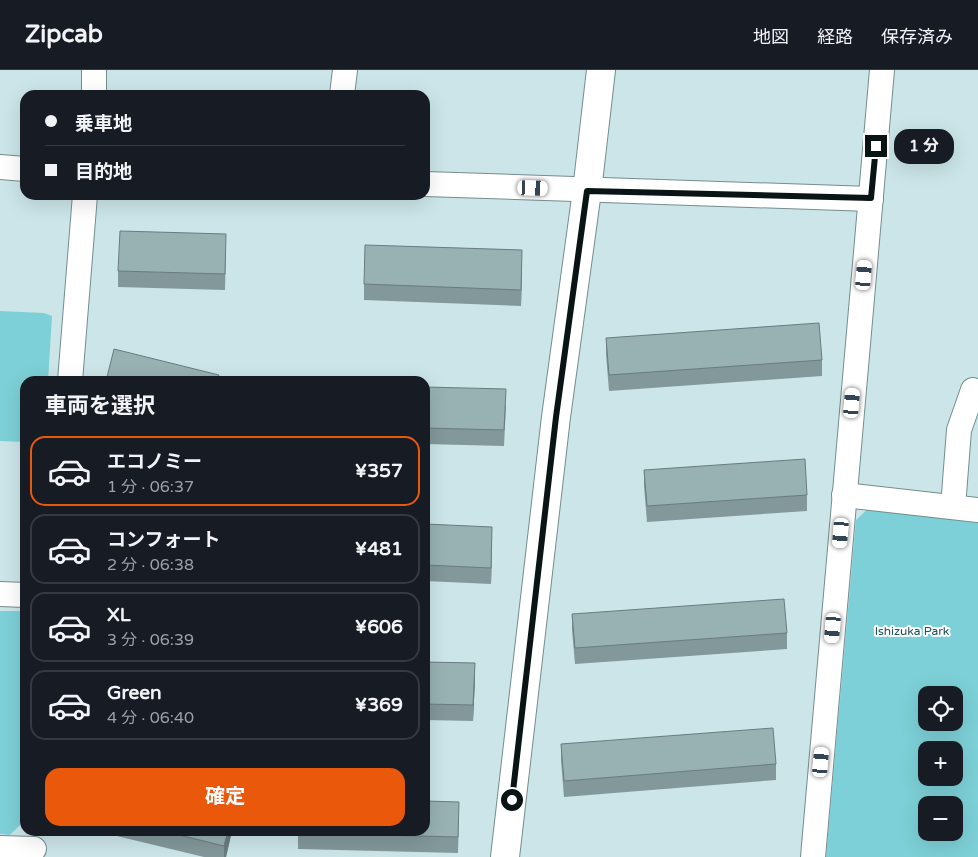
<!DOCTYPE html>
<html lang="ja">
<head>
<meta charset="utf-8">
<style>
  :root { --surface:#171b24; --page:#242831; --text:#f1f3f6; --muted:#9ea1a6; --line:#363941; --accent:#ea580c }
  body { margin:0; font-family:"Varela Round","Noto Sans JP",sans-serif; background:var(--page); color:var(--text); height:100vh; display:flex; flex-direction:column; font-size:19px; white-space:nowrap }
  * { box-sizing:border-box; margin:0 }
  p { font-size:16px; color:var(--muted) }
  .icon { flex:none; width:28px; height:28px; fill:none; stroke:currentColor; stroke-width:2; stroke-linecap:round; stroke-linejoin:round }
  .map { position:relative; flex:1; overflow:hidden }
  .details { position:absolute; left:20px; top:306px; width:410px; height:460px; display:flex; flex-direction:column; background:var(--surface); border-radius:15px; box-shadow:0 5px 20px #0002 }
  .details>* { flex:none }
  .top-card { position:absolute; left:20px; top:20px; width:410px; height:110px; border-radius:15px; box-shadow:0 5px 20px #0002; display:grid; align-content:center; height:110px; padding:0 25px; background:var(--surface) }
  .fabs { position:absolute; left:918px; top:616px; display:grid; gap:10px }
  .fabs a { display:grid; place-items:center; width:45px; height:45px; border-radius:10px; background:var(--surface); box-shadow:0 5px 20px #0002; font-size:25px }
  .end { position:absolute; width:22px; height:22px; margin:-11px; border:6px solid #0b1415; background:#fff; box-shadow:0 0 0 2px #fff }
  .from { border-radius:50% }
  .bubble { position:absolute; height:35px; border-radius:15px; background:var(--surface); box-shadow:0 5px 20px #0002; font-size:16px; font-weight:700; line-height:35px; text-align:center }
  .car { position:absolute; width:15px; height:30px; margin:-15px -8px; border-radius:6px; box-shadow:0 0 4px 1px #0007; background:linear-gradient(#fff 24%,#345 0 40%,#fff 0 76%,#345 0 86%,#fff 0) }
  .top-card b { display:flex; align-items:center; gap:18px; height:48px; font-size:19px }
  .top-card b+b { border-top:1px solid var(--line) }
  .top-card i { width:12px; height:12px; background:var(--text) }
  ul { padding:0; list-style:none }
  li { display:flex; align-items:center; gap:15px; height:70px; margin:0 10px 8px; padding:0 15px; border:2px solid var(--line); border-radius:15px }
  li div { flex:1 }
  li b { display:block; font-size:19px }
  li em { font-style:normal; font-weight:700 }
  li.current { border-color:var(--accent) }
  li>.icon { width:45px; height:45px; stroke-width:1.5 }
  h2 { padding:0 25px; font-size:22px; line-height:60px }
  .primary-button { display:flex; gap:10px; margin-top:auto; padding:10px 25px }
  .primary-button a { flex:1; height:58px; border-radius:15px; background:var(--accent); color:#fff; font-size:20px; font-weight:700; line-height:58px; text-align:center }
  header { display:flex; align-items:center; gap:30px; box-sizing:border-box; height:70px; padding:0 25px; background:var(--surface); border-bottom:1px solid var(--line) }
  header strong { font-size:24px }
  nav { display:flex; gap:28px; margin-inline-start:auto; font-size:18px }
  .map>svg:first-child { display:block }
</style>
</head>
<body>
<header>
<strong>Zipcab</strong>
<nav><a>地図</a><a>経路</a><a>保存済み</a></nav>
</header>
<div class="map">
<svg width="978" height="787" viewBox="0 0 978 787">
  <rect width="100%" height="100%" fill="#cbe5e8"/>
  <!-- green -->
  <g fill="#7dd0d7" fill-rule="evenodd">
    <polygon points="0,241 44,243 52,246 48,311 25,311 25,372 0,371"/>
    <path d="M 868,439 L 978,453 L 978,787 L 826,787 L 856,450 ZM 926,625 L 954,625 L 954,652 L 926,652 ZM 926,680 L 954,680 L 954,708 L 926,708 ZM 926,735 L 954,735 L 954,762 L 926,762 Z"/>
    <polygon points="0,541 25,541 25,689 20,755 10,765 0,764"/>
  </g>
  <g fill="none" stroke-linecap="round" stroke-linejoin="round">
    <defs>
      <g id="street">
        <polyline points="94,25 94,0"/>
        <polyline points="342,25 345,0"/>
        <polyline points="0,97 25,99"/>
        <polyline points="425,114 871,129"/>
        <polyline points="70,311 85,125"/>
        <polyline points="844,425 978,440"/>
        <polyline points="953,437 959,360 973,320"/>
        <polyline points="0,524 25,525"/>
        <polyline points="0,778 34,779"/>
        <polyline points="813,787 882,0"/>
      </g>
      <polyline id="secondary" points="505,787 556,347 587,121 601,0"/>
    </defs>
    <!-- street casing -->
    <use href="#street" stroke="#758d8f" stroke-width="26"/>
    <!-- secondary casing -->
    <use href="#secondary" stroke="#758d8f" stroke-width="30"/>
    <!-- street -->
    <use href="#street" stroke="#fff" stroke-width="24"/>
    <!-- secondary -->
    <use href="#secondary" stroke="#fff" stroke-width="28"/>
  </g>
  <!-- wall -->
  <g fill="#83989a">
    <polygon points="226,180 225,220 118,217 118,201"/>
    <polygon points="522,196 521,236 364,230 364,214"/>
    <polygon points="606,268 822,290 822,306 609,321 606,284"/>
    <polygon points="425,317 506,335 504,376 425,374"/>
    <polygon points="644,400 807,425 807,441 647,452 644,416"/>
    <polygon points="425,454 492,473 491,514 425,511"/>
    <polygon points="572,544 787,563 787,579 575,594 572,560"/>
    <polygon points="425,592 475,609 473,651 425,650"/>
    <polygon points="561,674 776,694 776,710 564,727 561,690"/>
    <polygon points="459,748 458,783 298,779 298,761"/>
    <polygon points="96,761 232,761 226,787 204,787"/>
  </g>
  <!-- shaded-wall -->
  <g fill="#6a7c7d">
    <polygon points="522,180 522,196 521,236 521,220"/>
    <polygon points="492,457 492,473 491,514 491,498"/>
    <polygon points="475,593 475,609 473,651 473,635"/>
    <polygon points="228,761 232,761 226,787 224,787 224,776"/>
  </g>
  <!-- building -->
  <g fill="#98b1b3" stroke="#6a7c7d">
    <polygon points="120,161 226,164 225,204 118,201"/>
    <polygon points="365,175 522,180 521,220 364,214"/>
    <polygon points="819,253 822,290 609,305 606,268"/>
    <polygon points="114,279 219,305 217,311 106,311"/>
    <polygon points="425,317 506,319 504,360 425,358"/>
    <polygon points="805,389 807,425 647,436 644,400"/>
    <polygon points="425,454 492,457 491,498 425,495"/>
    <polygon points="784,529 787,563 575,578 572,544"/>
    <polygon points="425,592 475,593 473,635 425,634"/>
    <polygon points="773,658 776,694 564,711 561,674"/>
    <polygon points="425,731 459,732 458,767 298,763 298,761 425,761"/>
    <polygon points="163,761 228,761 224,776"/>
  </g>
  <g fill="none" stroke-linecap="round" stroke-linejoin="round">
    <!-- route -->
    <polyline stroke="#0b1415" stroke-width="6" points="512,730 556,347 587,121 871,128 876,76"/>
  </g>
  <g text-anchor="middle" stroke-width="4" stroke-linejoin="round" paint-order="stroke">
    <!-- park labels -->
    <g font-size="12" fill="#1a5358" stroke="#fff">
      <text x="912" y="565">Ishizuka Park</text>
    </g>
  </g>
</svg>
<div class="fabs">
<a><svg class="icon" aria-label="locate" viewBox="0 0 24 24"><circle cx="12" cy="12" r="6"/><path d="M12 2v4M12 18v4M2 12h4M18 12h4"/></svg></a>
<a>+</a>
<a>−</a>
</div>
<i class="end from" style="left:512px;top:730px"></i>
<i class="end" style="left:876px;top:76px"></i>
<div class="bubble" style="left:894px;top:59px;width:60px">1 分</div>
<i class="car" style="left:533px;top:118px;rotate:92deg"></i>
<i class="car" style="left:864px;top:205px;rotate:5deg"></i>
<i class="car" style="left:852px;top:333px;rotate:5deg"></i>
<i class="car" style="left:841px;top:463px;rotate:185deg"></i>
<i class="car" style="left:833px;top:558px;rotate:185deg"></i>
<i class="car" style="left:821px;top:692px;rotate:5deg"></i>
<div class="top-card">
<b><i class="from"></i>乗車地</b>
<b><i></i>目的地</b>
</div>
<section class="details">
<h2>車両を選択</h2>
<ul>
<li class="current"><svg class="icon" aria-label="car" viewBox="0 0 24 24"><path d="M5 17H2v-5l4-1 3-4h7l3 4 3 1v5h-3M9 17h6M6 11h13"/><circle cx="7" cy="17" r="2"/><circle cx="17" cy="17" r="2"/></svg><div><b>エコノミー</b><p>1 分 · 06:37</p></div><em>¥357</em></li>
<li><svg class="icon" aria-label="car" viewBox="0 0 24 24"><path d="M5 17H2v-5l4-1 3-4h7l3 4 3 1v5h-3M9 17h6M6 11h13"/><circle cx="7" cy="17" r="2"/><circle cx="17" cy="17" r="2"/></svg><div><b>コンフォート</b><p>2 分 · 06:38</p></div><em>¥481</em></li>
<li><svg class="icon" aria-label="car" viewBox="0 0 24 24"><path d="M5 17H2v-5l4-1 3-4h7l3 4 3 1v5h-3M9 17h6M6 11h13"/><circle cx="7" cy="17" r="2"/><circle cx="17" cy="17" r="2"/></svg><div><b>XL</b><p>3 分 · 06:39</p></div><em>¥606</em></li>
<li><svg class="icon" aria-label="car" viewBox="0 0 24 24"><path d="M5 17H2v-5l4-1 3-4h7l3 4 3 1v5h-3M9 17h6M6 11h13"/><circle cx="7" cy="17" r="2"/><circle cx="17" cy="17" r="2"/></svg><div><b>Green</b><p>4 分 · 06:40</p></div><em>¥369</em></li>
</ul>
<div class="primary-button"><a>確定</a></div>
</section>
</div>
</body>
</html>
